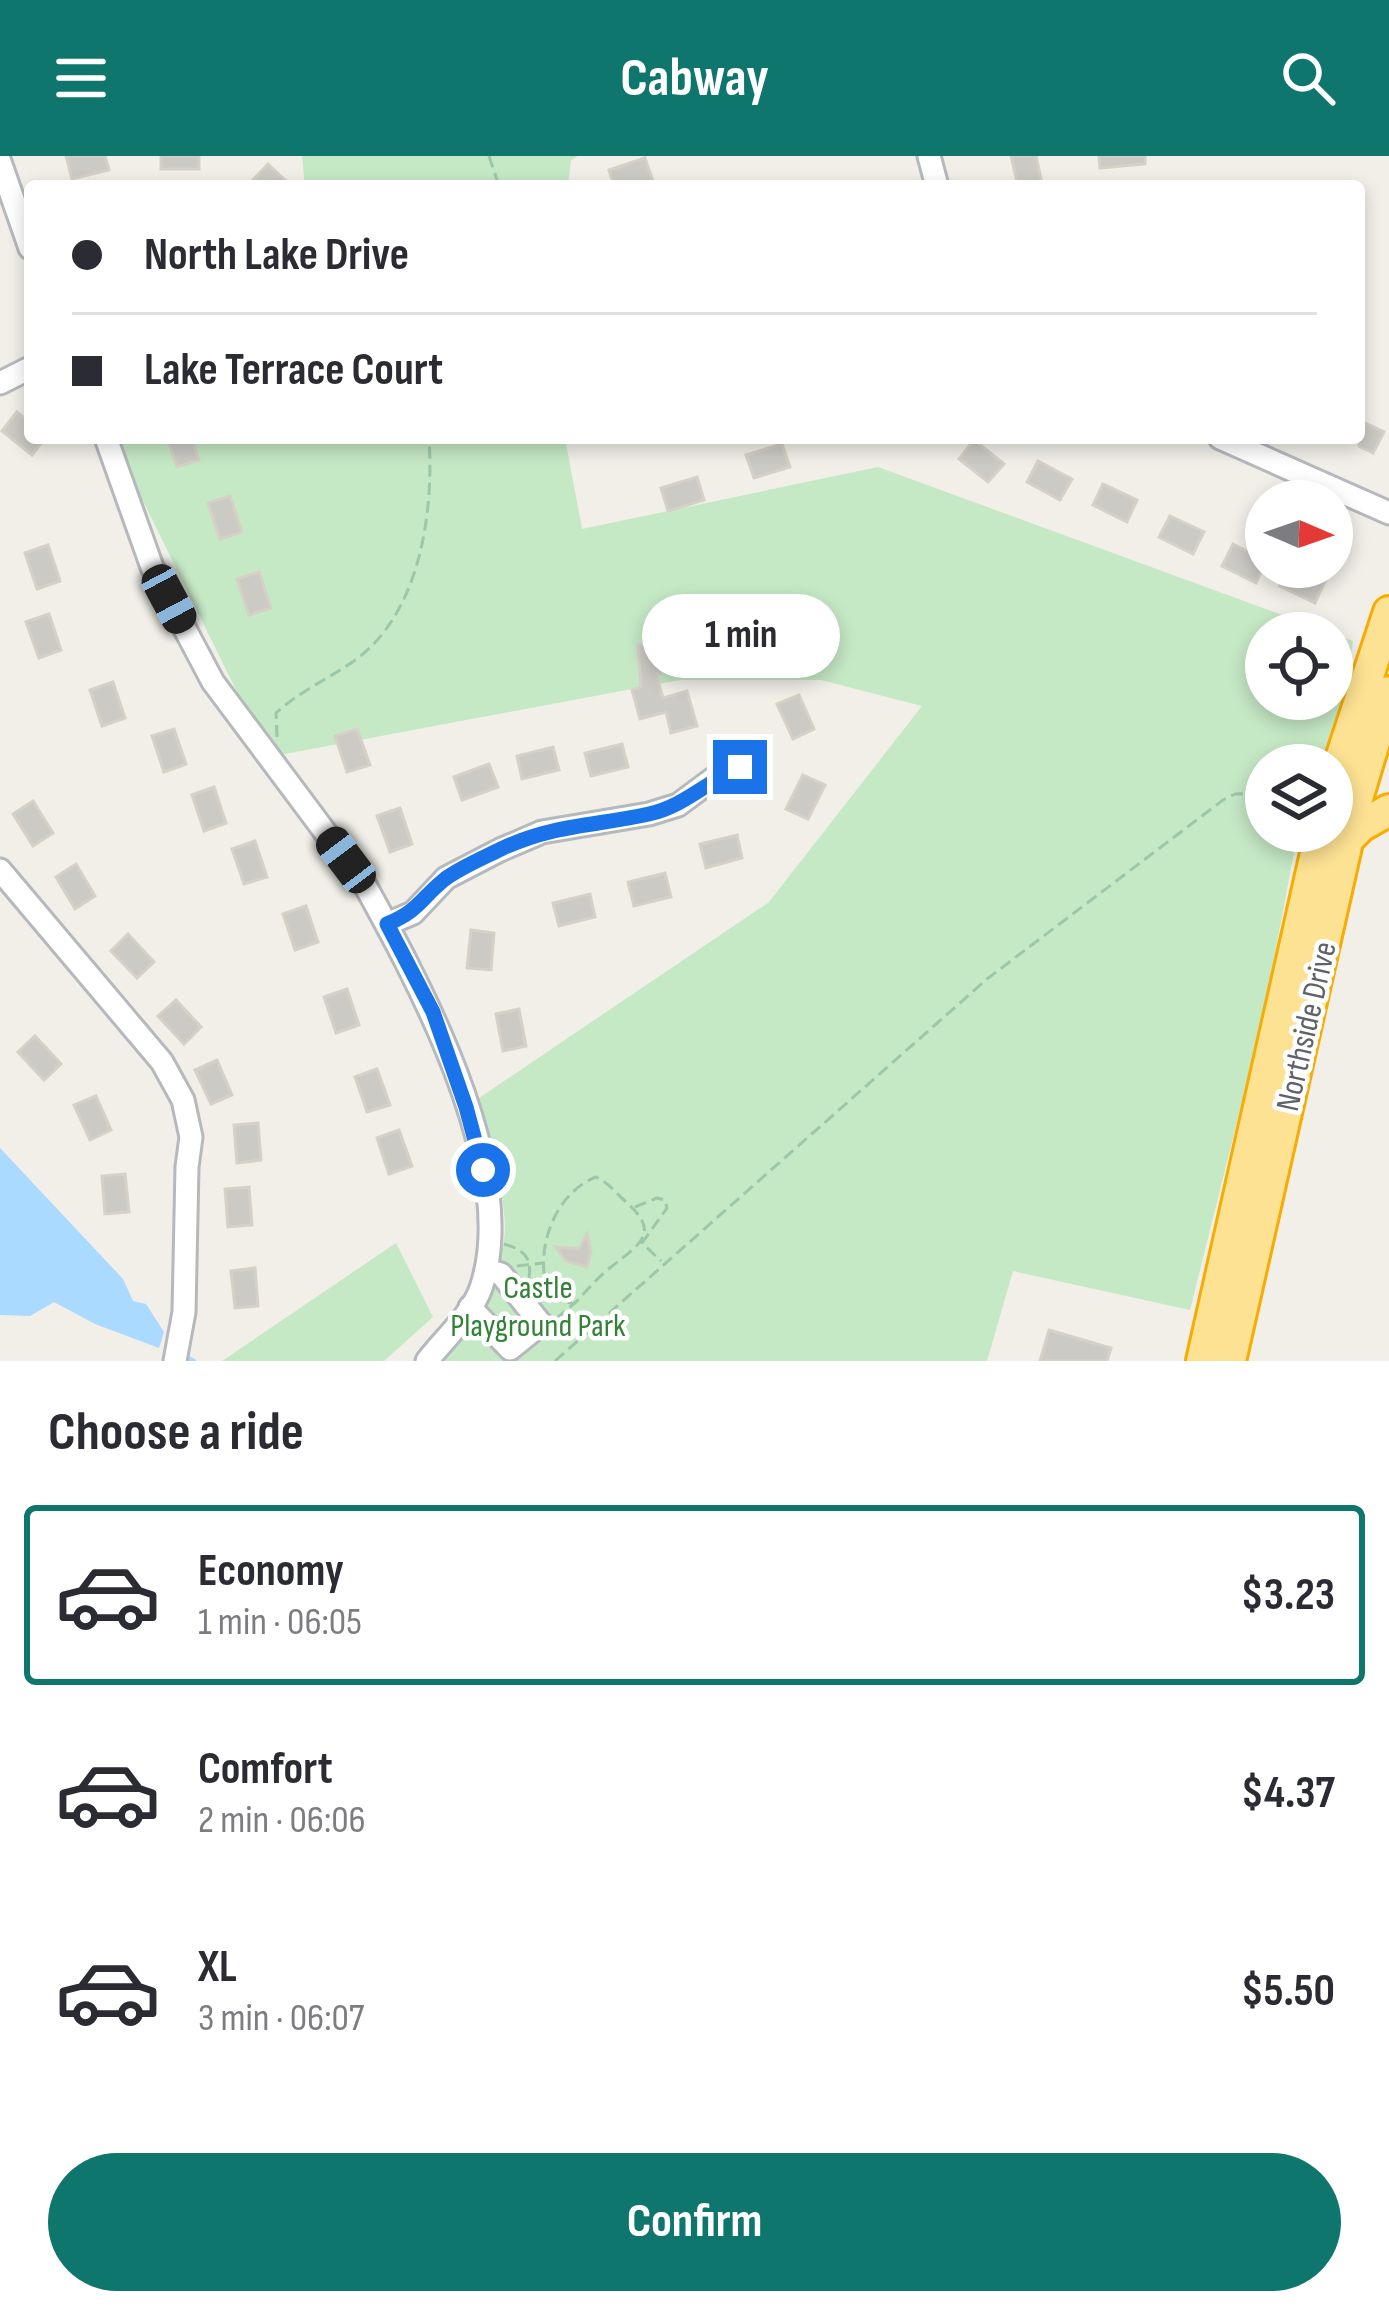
<!DOCTYPE html>
<html lang="en">
<head>
<meta charset="utf-8">
<style>
  :root { --surface:#fff; --page:#f7f7f7; --text:#2b2b33; --muted:#7c7c81; --line:#e1e1e2; --accent:#0f766e }
  body { margin:0; font-family:"Sofia Sans Condensed",sans-serif; background:var(--page); color:var(--text); height:100vh; display:flex; flex-direction:column; font-size:45px; white-space:nowrap }
  * { box-sizing:border-box; margin:0 }
  p { font-size:39px; color:var(--muted) }
  .icon { flex:none; width:66px; height:66px; fill:none; stroke:currentColor; stroke-width:2; stroke-linecap:round; stroke-linejoin:round }
  .map { position:relative; height:1205px; overflow:hidden }
  .drawer { display:flex; flex-direction:column; background:var(--surface); flex:1 }
  .drawer>* { flex:none }
  .top-card { position:absolute; left:24px; top:24px; width:1341px; height:264px; border-radius:12px; box-shadow:0 6px 18px #0003; display:grid; align-content:center; height:264px; padding:0 48px; background:var(--surface) }
  .needle { width:78px; rotate:92deg }
  .buttons { position:absolute; left:1245px; top:324px; display:grid; gap:24px }
  .buttons a { display:grid; place-items:center; width:108px; height:108px; border-radius:50%; background:var(--surface); box-shadow:0 6px 18px #0003; font-size:60px }
  .end { position:absolute; width:54px; height:54px; margin:-27px; border:15px solid #1a73e8; background:#fff; box-shadow:0 0 0 6px #fff }
  .from { border-radius:50% }
  .bubble { position:absolute; height:84px; border-radius:42px; background:var(--surface); box-shadow:0 6px 18px #0003; font-size:39px; font-weight:700; line-height:84px; text-align:center }
  .car { position:absolute; width:36px; height:72px; margin:-36px -18px; border-radius:15px; box-shadow:0 0 9px 3px #0007; background:linear-gradient(#222 24%,#8ab4d8 0 40%,#222 0 76%,#8ab4d8 0 86%,#222 0) }
  .top-card b { display:flex; align-items:center; gap:42px; height:114px; font-size:45px }
  .top-card b+b { border-top:3px solid var(--line) }
  .top-card i { width:30px; height:30px; background:var(--text) }
  ul { padding:0; list-style:none }
  li { display:flex; align-items:center; gap:36px; height:180px; margin:0 24px 18px; padding:0 24px; border:6px solid transparent; border-radius:12px }
  li div { flex:1 }
  li b { display:block; font-size:45px }
  li em { font-style:normal; font-weight:700 }
  li.current { border-color:var(--accent) }
  li>.icon { width:108px; height:108px; stroke-width:1.5 }
  h2 { padding:0 48px; font-size:54px; line-height:144px }
  .cta { display:flex; gap:24px; margin-top:auto; padding:24px 48px }
  .cta a { flex:1; height:138px; border-radius:72px; background:var(--accent); color:#fff; font-size:48px; font-weight:700; line-height:138px; text-align:center }
  header { display:flex; justify-content:space-between; align-items:center; height:156px; padding:0 48px; background:var(--accent); color:#fff; font-size:54px; font-weight:700 }
  .map>svg:first-child { display:block }
</style>
</head>
<body>
<header><svg class="icon" aria-label="menu" viewBox="0 0 24 24"><path d="M4 6h16M4 12h16M4 18h16"/></svg>Cabway<svg class="icon" aria-label="search" viewBox="0 0 24 24"><circle cx="10" cy="10" r="6"/><path d="M15 15l6 6"/></svg></header>
<div class="map">
<svg width="1389" height="1205" viewBox="0 0 1389 1205">
  <rect width="100%" height="100%" fill="#f1efe8"/>
  <!-- green -->
  <g fill="#c5e8c5" fill-rule="evenodd">
    <polygon points="302,0 578,0 571,4 568,30 305,30"/>
    <path d="M 112,282 L 565,282 L 582,373 L 878,311 L 1353,485 L 1346,532 L 1321,609 L 1266,609 L 1266,675 L 1298,675 L 1263,862 L 1190,1154 L 1013,1115 L 987,1205 L 442,1205 C 461,1179 496,1121 503,1090 C 512,1051 487,982 476,944 L 769,746 L 922,550 L 821,524 L 680,524 L 269,601 ZM 1266,477 L 1332,477 L 1332,543 L 1266,543 Z"/>
    <polygon points="396,1087 433,1161 384,1205 222,1205"/>
  </g>
  <!-- water -->
  <polygon fill="#aadaff" points="0,992 123,1123 133,1145 146,1148 164,1176 159,1192 95,1168 54,1146 30,1160 0,1159"/>
  <g fill="none" stroke-linecap="round" stroke-linejoin="round">
    <!-- stream -->
    <polyline stroke="#aadaff" stroke-width="4.5" points="188,1202 194,1205"/>
  </g>
  <!-- building -->
  <g fill="#cccac5" stroke="#d6d1c6" stroke-width="3">
    <polygon points="66,0 105,0 109,14 72,23"/>
    <rect x="161" y="0" width="38" height="13"/>
    <polygon points="1011,0 1036,0 1042,27 1018,30"/>
    <polygon points="1099,0 1145,0 1145,8 1100,12"/>
    <polygon points="645,2 653,25 614,30 609,14"/>
    <polygon points="268,8 285,24 280,30 247,30"/>
    <polygon points="17,256 30,267 30,282 45,282 32,299 2,275"/>
    <polygon points="1359,264 1384,276 1373,297 1359,290"/>
    <polygon points="167,282 192,282 199,304 177,311"/>
    <polygon points="974,284 1004,308 988,326 959,303"/>
    <polygon points="782,288 790,311 754,322 746,299"/>
    <polygon points="1038,305 1072,323 1060,344 1027,326"/>
    <polygon points="697,321 704,344 668,355 661,332"/>
    <polygon points="1103,328 1137,344 1127,366 1093,349"/>
    <polygon points="230,340 242,376 220,383 208,347"/>
    <polygon points="1170,360 1204,376 1193,398 1159,381"/>
    <polygon points="1233,388 1266,405 1256,427 1222,410"/>
    <polygon points="48,389 60,425 37,433 25,397"/>
    <polygon points="1290,411 1325,425 1315,447 1280,430"/>
    <polygon points="259,416 271,452 249,459 237,423"/>
    <polygon points="49,458 61,494 39,502 26,466"/>
    <polygon points="658,488 660,518 656,518 663,542 687,535 697,570 671,577 666,556 640,563 632,534 641,531 638,489"/>
    <polygon points="113,526 125,562 102,570 90,534"/>
    <polygon points="799,539 814,573 793,583 777,548"/>
    <polygon points="174,573 186,608 164,616 152,580"/>
    <polygon points="357,573 370,609 347,616 335,580"/>
    <polygon points="622,588 628,611 591,620 585,597"/>
    <polygon points="553,591 559,614 522,623 517,600"/>
    <polygon points="489,608 498,631 462,644 454,621"/>
    <polygon points="803,619 825,629 808,663 786,653"/>
    <polygon points="214,631 226,667 204,675 192,639"/>
    <polygon points="33,645 53,677 33,690 13,658"/>
    <polygon points="400,652 412,688 390,696 377,660"/>
    <polygon points="737,679 742,702 706,712 700,688"/>
    <polygon points="255,685 267,721 244,728 232,693"/>
    <polygon points="76,708 95,740 75,753 56,721"/>
    <polygon points="665,717 671,741 634,750 628,726"/>
    <polygon points="590,738 595,761 559,770 553,747"/>
    <polygon points="306,750 318,786 295,794 283,758"/>
    <polygon points="471,774 494,777 491,814 467,812"/>
    <polygon points="128,778 154,806 137,822 111,795"/>
    <polygon points="347,833 359,869 336,877 324,841"/>
    <polygon points="176,844 201,871 184,888 158,860"/>
    <polygon points="519,853 526,890 503,895 496,858"/>
    <polygon points="35,880 61,908 44,924 18,896"/>
    <polygon points="217,904 232,939 211,948 195,914"/>
    <polygon points="377,913 390,949 367,956 355,921"/>
    <polygon points="96,940 111,974 90,984 74,949"/>
    <polygon points="258,967 261,1004 237,1007 234,969"/>
    <polygon points="399,974 412,1010 389,1018 377,982"/>
    <polygon points="125,1018 129,1056 105,1058 102,1020"/>
    <polygon points="249,1031 252,1069 228,1071 225,1033"/>
    <polygon points="587,1078 591,1096 587,1111 566,1105 556,1091 579,1093"/>
    <polygon points="255,1112 258,1150 235,1152 231,1115"/>
    <polygon points="1049,1174 1111,1192 1107,1205 1040,1205"/>
  </g>
  <g fill="none" stroke-linecap="round" stroke-linejoin="round">
    <defs>
      <g id="minor">
        <polyline points="929,0 937,30"/>
        <polyline points="0,6 30,92"/>
        <polyline points="0,227 30,212"/>
        <path d="M 106,282 L 152,411 L 213,526 L 346,704 L 351,704 C 410,810 523,1008 481,1132 C 472,1158 444,1183 427,1205"/>
        <polyline points="1220,282 1389,357"/>
        <polyline points="0,714 162,906 183,944 191,981 187,1011 184,1156 175,1205"/>
        <polyline points="387,768 413,757 446,722 500,694 542,676 649,658 678,649 713,623 740,611"/>
        <polyline points="470,1151 510,1193 541,1168 501,1118 487,1114"/>
      </g>
      <g id="highway">
        <polyline points="1332,630 1389,456"/>
        <polyline points="1348,683 1361,670 1389,654"/>
        <polyline points="1202,1205 1321,675"/>
        <polyline points="1230,1205 1356,646 1389,536"/>
      </g>
    </defs>
    <!-- minor casing -->
    <use href="#minor" stroke="#b5b8bc" stroke-width="27"/>
    <!-- highway casing -->
    <use href="#highway" stroke="#f9ab00" stroke-width="36"/>
    <!-- path -->
    <g stroke="#9cc7a9" stroke-width="3" stroke-dasharray="12 6" stroke-linecap="butt">
      <polyline points="489,0 499,30"/>
      <path d="M 277,581 L 276,557 C 300,535 328,523 354,505 C 420,458 434,357 429,282"/>
      <polyline points="635,1051 657,1042 665,1044 667,1052 642,1087 661,1105"/>
      <path d="M 504,1088 C 524,1094 532,1101 529,1122"/>
      <polyline points="517,1110 543,1107"/>
      <path d="M 556,1163 L 577,1145 C 588,1133 598,1121 611,1111 C 640,1088 662,1077 625,1045 C 615,1036 609,1027 596,1021 C 553,1038 533,1097 549,1139 L 573,1148"/>
      <polyline points="555,1205 987,823 1223,644 1235,638 1266,637"/>
    </g>
    <!-- minor -->
    <use href="#minor" stroke="#fff" stroke-width="21"/>
    <!-- highway -->
    <use href="#highway" stroke="#fde293" stroke-width="30"/>
  </g>
  <g fill="none" stroke-linecap="round" stroke-linejoin="round">
    <!-- route -->
    <path stroke="#1a73e8" stroke-width="15" d="M 483,1014 L 466,951 L 433,856 L 387,768 C 420,754 420,743 445,723 C 461,711 485,701 503,692 C 556,668 595,670 649,658 C 683,651 708,625 740,611"/>
  </g>
  <g text-anchor="middle" stroke-width="9" stroke-linejoin="round" paint-order="stroke">
    <!-- street labels -->
    <g font-size="33" fill="#5f6368" stroke="#fff">
      <text transform="translate(1305 870) rotate(-77)" y="12">Northside Drive</text>
    </g>
    <!-- park labels -->
    <g font-size="33" fill="#348238" stroke="#fff">
      <text x="538" y="1142">Castle<tspan x="538" dy="38">Playground Park</tspan></text>
    </g>
  </g>
</svg>
<div class="buttons">
<a><svg class="needle" viewBox="-14 -14 28 28"><path d="M0-13l5 13h-10z" fill="#e53935"/><path d="M0 13l5-13h-10z" fill="#7c7c81"/></svg></a>
<a><svg class="icon" aria-label="locate" viewBox="0 0 24 24"><circle cx="12" cy="12" r="6"/><path d="M12 2v4M12 18v4M2 12h4M18 12h4"/></svg></a>
<a><svg class="icon" aria-label="layers" viewBox="0 0 24 24"><path d="M12 4l9 5-9 5-9-5zM3 14l9 5 9-5"/></svg></a>
</div>
<i class="end from" style="left:483px;top:1014px"></i>
<i class="end" style="left:740px;top:611px"></i>
<div class="bubble" style="left:642px;top:438px;width:198px">1 min</div>
<i class="car" style="left:169px;top:443px;rotate:152deg"></i>
<i class="car" style="left:346px;top:704px;rotate:323deg"></i>
<div class="top-card">
<b><i class="from"></i>North Lake Drive</b>
<b><i></i>Lake Terrace Court</b>
</div>
</div>
<section class="drawer">
<h2>Choose a ride</h2>
<ul>
<li class="current"><svg class="icon" aria-label="car" viewBox="0 0 24 24"><path d="M5 17H2v-5l4-1 3-4h7l3 4 3 1v5h-3M9 17h6M6 11h13"/><circle cx="7" cy="17" r="2"/><circle cx="17" cy="17" r="2"/></svg><div><b>Economy</b><p>1 min · 06:05</p></div><em>$3.23</em></li>
<li><svg class="icon" aria-label="car" viewBox="0 0 24 24"><path d="M5 17H2v-5l4-1 3-4h7l3 4 3 1v5h-3M9 17h6M6 11h13"/><circle cx="7" cy="17" r="2"/><circle cx="17" cy="17" r="2"/></svg><div><b>Comfort</b><p>2 min · 06:06</p></div><em>$4.37</em></li>
<li><svg class="icon" aria-label="car" viewBox="0 0 24 24"><path d="M5 17H2v-5l4-1 3-4h7l3 4 3 1v5h-3M9 17h6M6 11h13"/><circle cx="7" cy="17" r="2"/><circle cx="17" cy="17" r="2"/></svg><div><b>XL</b><p>3 min · 06:07</p></div><em>$5.50</em></li>
</ul>
<div class="cta"><a>Confirm</a></div>
</section>
</body>
</html>
